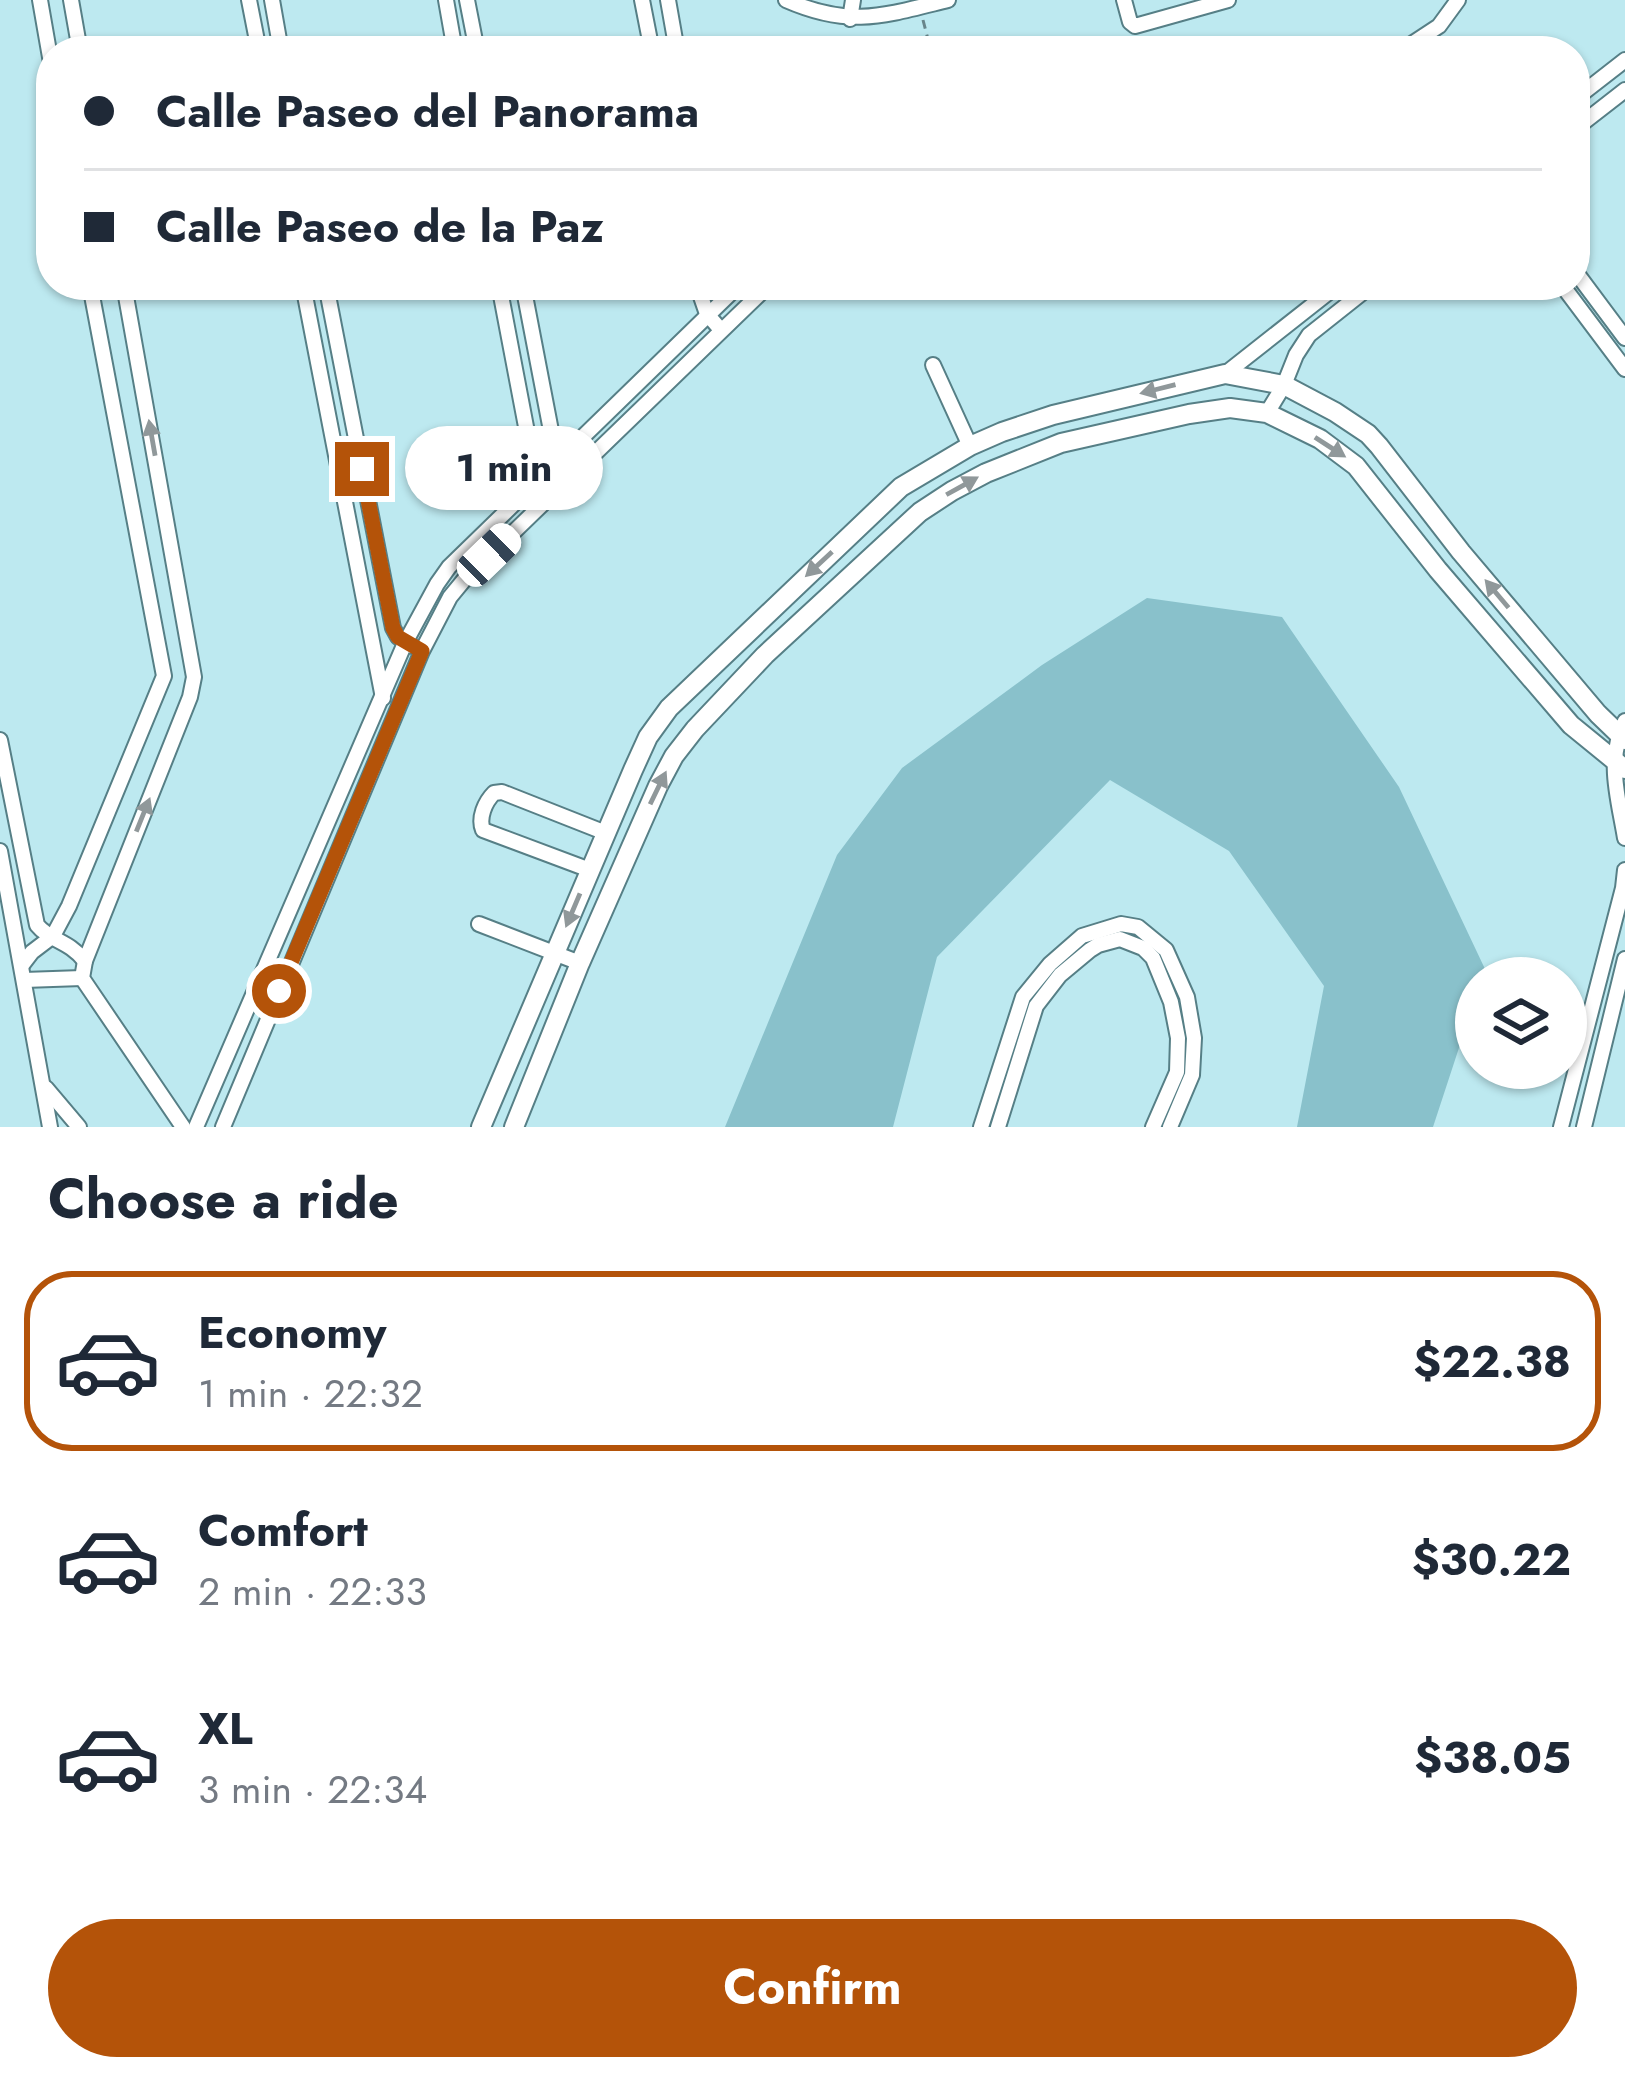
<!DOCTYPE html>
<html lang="en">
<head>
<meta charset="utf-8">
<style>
  :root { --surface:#fff; --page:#f6f6f7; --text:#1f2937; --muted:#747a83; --line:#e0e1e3; --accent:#b45309 }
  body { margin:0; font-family:Jost,sans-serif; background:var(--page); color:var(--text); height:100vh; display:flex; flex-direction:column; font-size:45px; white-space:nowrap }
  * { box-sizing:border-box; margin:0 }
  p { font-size:39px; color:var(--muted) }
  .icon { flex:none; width:66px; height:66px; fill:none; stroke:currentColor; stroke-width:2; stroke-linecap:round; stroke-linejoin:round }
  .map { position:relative; height:1127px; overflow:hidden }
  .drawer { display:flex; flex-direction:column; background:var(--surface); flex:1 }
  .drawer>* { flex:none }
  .hud { position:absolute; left:36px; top:36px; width:1554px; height:264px; border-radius:48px; box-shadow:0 3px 9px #0004; display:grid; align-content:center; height:264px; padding:0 48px; background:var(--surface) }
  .buttons { position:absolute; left:1455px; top:957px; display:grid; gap:24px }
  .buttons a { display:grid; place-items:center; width:132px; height:132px; border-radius:50%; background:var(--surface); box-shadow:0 3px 9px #0004; font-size:60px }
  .end { position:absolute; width:54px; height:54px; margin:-27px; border:15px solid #b45309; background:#fff; box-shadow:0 0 0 6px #fff }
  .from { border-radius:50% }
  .bubble { position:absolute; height:84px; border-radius:42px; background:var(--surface); box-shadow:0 3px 9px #0004; font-size:39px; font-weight:700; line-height:84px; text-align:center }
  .car { position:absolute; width:36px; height:72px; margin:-36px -18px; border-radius:15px; box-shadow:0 0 9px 3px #0007; background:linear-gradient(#fff 24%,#345 0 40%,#fff 0 76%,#345 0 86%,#fff 0) }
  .hud b { display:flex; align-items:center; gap:42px; height:114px; font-size:45px }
  .hud b+b { border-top:3px solid var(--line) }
  .hud i { width:30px; height:30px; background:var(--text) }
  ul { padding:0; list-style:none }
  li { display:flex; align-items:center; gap:36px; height:180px; margin:0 24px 18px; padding:0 24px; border:6px solid transparent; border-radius:48px }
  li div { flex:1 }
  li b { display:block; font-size:45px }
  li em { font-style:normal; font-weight:700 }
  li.active { border-color:var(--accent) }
  li>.icon { width:108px; height:108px; stroke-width:1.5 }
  h2 { padding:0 48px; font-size:54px; line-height:144px }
  .primary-button { display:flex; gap:24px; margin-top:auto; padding:24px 48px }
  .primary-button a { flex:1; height:138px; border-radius:72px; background:var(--accent); color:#fff; font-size:48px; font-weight:700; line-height:138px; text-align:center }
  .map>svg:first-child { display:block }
</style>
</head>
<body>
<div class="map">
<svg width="1625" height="1127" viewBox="0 0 1625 1127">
  <rect width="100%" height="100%" fill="#bde9f0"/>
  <!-- green -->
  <polygon fill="#89c1cb" points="1147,598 1282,617 1399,787 1485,969 1482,978 1476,978 1476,996 1433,1127 1297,1127 1324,986 1229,851 1110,780 937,957 893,1127 725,1127 837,855 902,768 1042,665"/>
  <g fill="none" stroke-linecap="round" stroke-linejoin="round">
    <defs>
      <g id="street">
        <polyline points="40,0 51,63"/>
        <polyline points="71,0 80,51"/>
        <polyline points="249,0 259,51"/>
        <polyline points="272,0 281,51"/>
        <polyline points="446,0 455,51"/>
        <polyline points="467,0 477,51"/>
        <polyline points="642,0 652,51"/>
        <polyline points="668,0 677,51"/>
        <path d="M 786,0 C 850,28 883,16 948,0"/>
        <polyline points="1124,0 1130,22 1135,26 1228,0"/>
        <polyline points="850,19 853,0"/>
        <polyline points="1401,51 1439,26 1458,0"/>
        <polyline points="1575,99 1625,60"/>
        <polyline points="1575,129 1625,90"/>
        <polyline points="1575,271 1625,338"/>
        <polyline points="124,285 194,677 190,697 85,961 82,978 183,1127"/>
        <polyline points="303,285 383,698"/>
        <polyline points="326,285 393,628 398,637 412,646"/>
        <polyline points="499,285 531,453 543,484"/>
        <polyline points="523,285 552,436 571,461"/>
        <polyline points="697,285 707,314 721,330"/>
        <polyline points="1562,285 1625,369"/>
        <polyline points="933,365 970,446"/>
        <polyline points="1225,374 1338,285"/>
        <polyline points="1267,413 1284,385 1296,355 1309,335 1372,285"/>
        <path d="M 1625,721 C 1606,761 1618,796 1625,838"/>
        <path d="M 0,740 L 37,925 C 50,941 68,940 85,961"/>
        <polyline points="0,851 50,1127"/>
        <path d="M 590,870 L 483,830 C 478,818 485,802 494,793 L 502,792 L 606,833"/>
        <polyline points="479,924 580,963"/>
        <polyline points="22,965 32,952 53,936 69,906 164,676 90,285"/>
        <polyline points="24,980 82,978"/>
        <polyline points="46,1088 79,1127"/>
        <polyline points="196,1127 405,643 437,584 449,567 739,285"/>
        <polyline points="223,1127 422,651 450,597 464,580 769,285"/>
        <polyline points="981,1127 1023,997 1050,964 1082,936 1121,924 1138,927 1166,950 1187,997 1194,1038 1192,1075 1170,1127"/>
        <polyline points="998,1127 1036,1006 1060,975 1090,950 1098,945 1120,939 1143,948 1153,958 1171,1002 1178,1038 1177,1072 1153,1127"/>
        <polyline points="1561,1127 1623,888 1625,870"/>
        <polyline points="1584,1127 1625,959"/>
      </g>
      <g id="secondary">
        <polyline points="481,1127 633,770 648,737 669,708 901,487 970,446 1002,432 1053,415 1225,374 1284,385 1335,412 1368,434 1379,446 1461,552 1598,714 1625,740"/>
        <polyline points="514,1127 580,963 658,786 674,756 695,729 765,655 920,512 952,491 986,473 1061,443 1189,414 1230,408 1267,413 1320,439 1356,466 1438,570 1571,725 1625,769"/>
      </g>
    </defs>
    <!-- street casing -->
    <use href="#street" stroke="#567f86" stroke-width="18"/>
    <!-- secondary casing -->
    <use href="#secondary" stroke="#567f86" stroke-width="22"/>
    <!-- path -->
    <polyline stroke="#68858a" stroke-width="3" stroke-dasharray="9 6" stroke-linecap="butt" points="923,20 931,51"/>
    <!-- street -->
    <use href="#street" stroke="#fff" stroke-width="14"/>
    <!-- secondary -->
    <use href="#secondary" stroke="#fff" stroke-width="18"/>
  </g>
  <!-- one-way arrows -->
  <defs><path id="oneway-solid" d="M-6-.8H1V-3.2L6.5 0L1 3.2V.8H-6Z" transform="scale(3)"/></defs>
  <g fill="#90989a">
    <use href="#oneway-solid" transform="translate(1158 389) rotate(166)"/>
    <use href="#oneway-solid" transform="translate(152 438) rotate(-100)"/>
    <use href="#oneway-solid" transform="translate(1330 447) rotate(33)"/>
    <use href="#oneway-solid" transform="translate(962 486) rotate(-29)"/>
    <use href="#oneway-solid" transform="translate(819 564) rotate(137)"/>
    <use href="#oneway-solid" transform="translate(1497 594) rotate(-130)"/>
    <use href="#oneway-solid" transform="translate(658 788) rotate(-64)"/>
    <use href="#oneway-solid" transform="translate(143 815) rotate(-68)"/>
    <use href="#oneway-solid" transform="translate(573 910) rotate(113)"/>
  </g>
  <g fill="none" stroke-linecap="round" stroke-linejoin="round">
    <!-- route -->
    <polyline stroke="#b45309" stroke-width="15" points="279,991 422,651 398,637 393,628 362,469"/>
  </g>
</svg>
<div class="buttons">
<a><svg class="icon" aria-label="layers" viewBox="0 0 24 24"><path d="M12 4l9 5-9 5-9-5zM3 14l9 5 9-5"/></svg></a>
</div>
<i class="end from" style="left:279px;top:991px"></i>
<i class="end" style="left:362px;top:469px"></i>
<div class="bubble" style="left:405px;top:426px;width:198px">1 min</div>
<i class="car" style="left:489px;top:555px;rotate:46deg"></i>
<div class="hud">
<b><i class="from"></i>Calle Paseo del Panorama</b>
<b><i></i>Calle Paseo de la Paz</b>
</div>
</div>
<section class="drawer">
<h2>Choose a ride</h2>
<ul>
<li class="active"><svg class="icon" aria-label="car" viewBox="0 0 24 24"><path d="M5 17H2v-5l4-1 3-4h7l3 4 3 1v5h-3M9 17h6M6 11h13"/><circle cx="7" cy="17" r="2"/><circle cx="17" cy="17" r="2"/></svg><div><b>Economy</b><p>1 min · 22:32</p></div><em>$22.38</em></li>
<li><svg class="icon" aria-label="car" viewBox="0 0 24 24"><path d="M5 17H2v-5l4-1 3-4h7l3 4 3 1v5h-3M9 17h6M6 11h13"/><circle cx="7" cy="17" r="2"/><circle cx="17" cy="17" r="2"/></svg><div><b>Comfort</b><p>2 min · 22:33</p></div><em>$30.22</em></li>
<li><svg class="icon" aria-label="car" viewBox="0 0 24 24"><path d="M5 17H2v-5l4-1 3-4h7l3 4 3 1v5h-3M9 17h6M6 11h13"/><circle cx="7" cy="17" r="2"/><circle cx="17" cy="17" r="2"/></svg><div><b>XL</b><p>3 min · 22:34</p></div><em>$38.05</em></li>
</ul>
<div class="primary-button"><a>Confirm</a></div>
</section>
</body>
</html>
